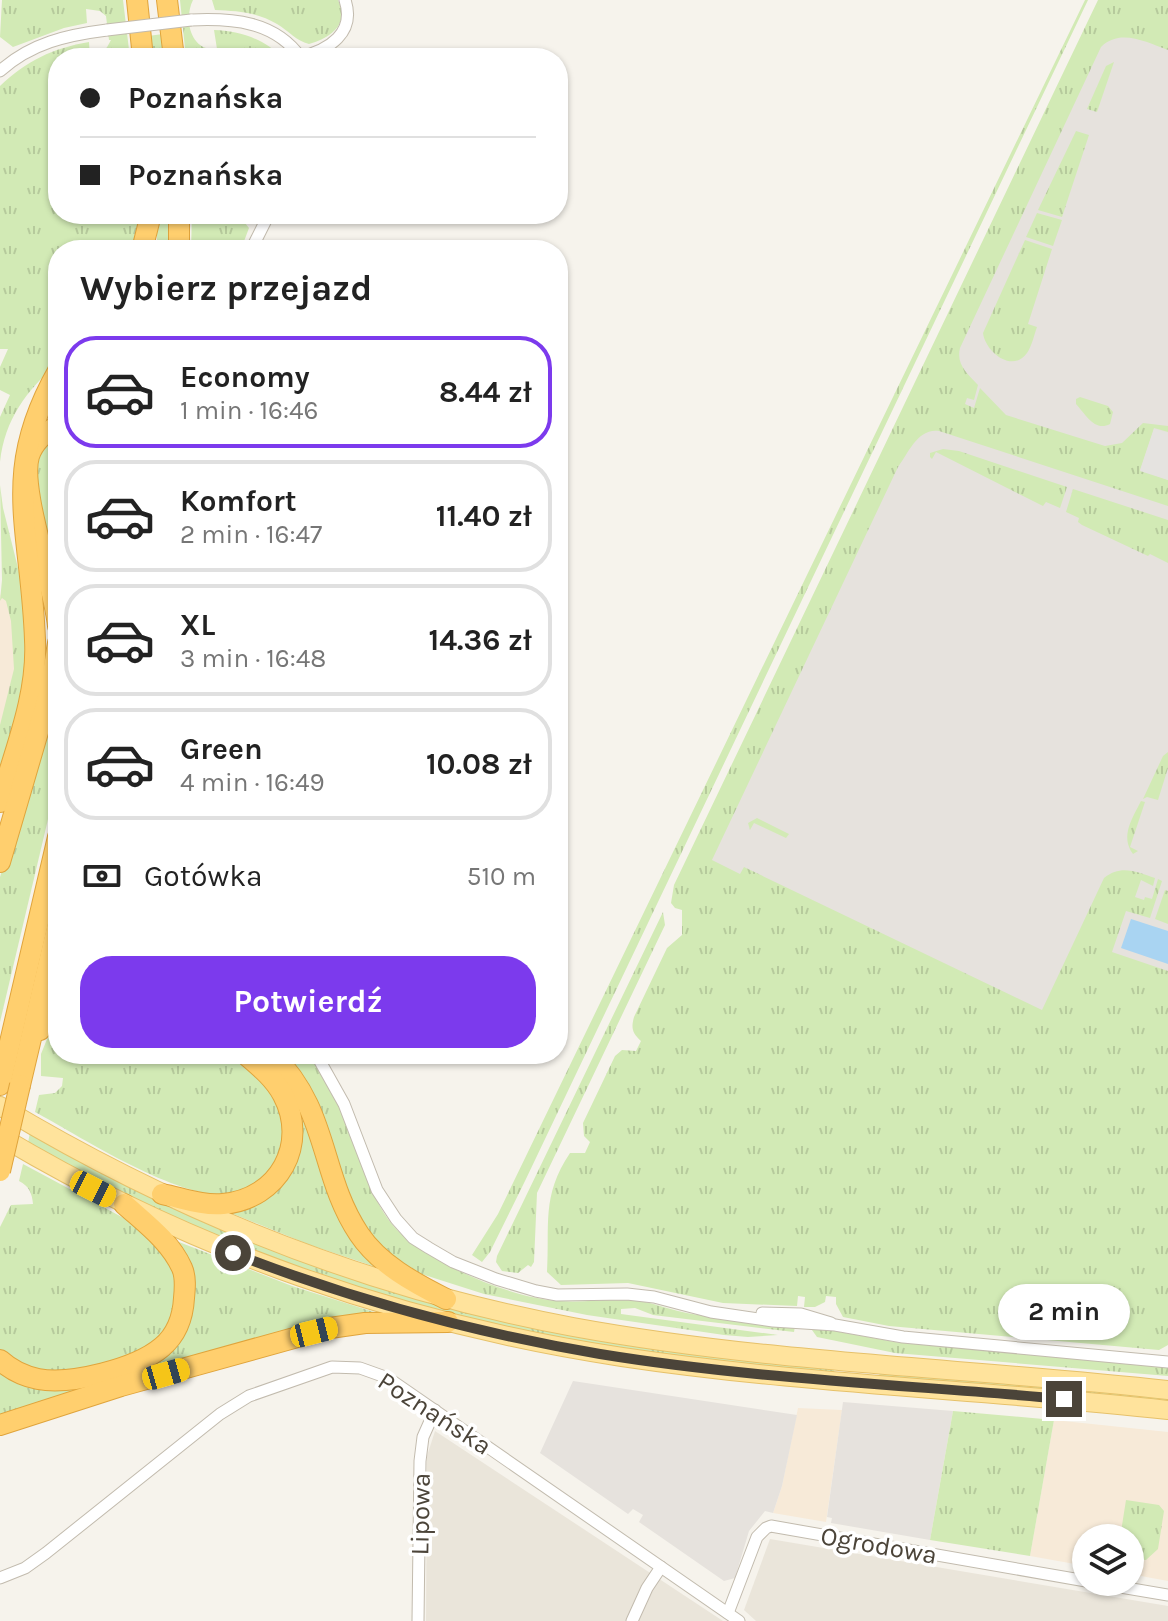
<!DOCTYPE html>
<html lang="pl">
<head>
<meta charset="utf-8">
<style>
  :root { --surface:#fff; --page:#f2f2f2; --text:#222; --muted:#767676; --line:#e0e0e0; --accent:#7c3aed }
  body { margin:0; font-family:Karla,sans-serif; background:var(--page); color:var(--text); height:100vh; display:flex; flex-direction:column; font-size:30px; white-space:nowrap }
  * { box-sizing:border-box; margin:0 }
  p { font-size:26px; color:var(--muted) }
  .icon { flex:none; width:44px; height:44px; fill:none; stroke:currentColor; stroke-width:2; stroke-linecap:round; stroke-linejoin:round }
  .map { position:relative; flex:1; overflow:hidden }
  .details { position:absolute; left:48px; top:240px; width:520px; height:824px; display:flex; flex-direction:column; background:var(--surface); border-radius:32px; box-shadow:0 2px 6px #0004 }
  .details>* { flex:none }
  .top-card { position:absolute; left:48px; top:48px; width:520px; height:176px; border-radius:32px; box-shadow:0 2px 6px #0004; display:grid; align-content:center; height:176px; padding:0 32px; background:var(--surface) }
  .buttons { position:absolute; left:1072px; top:1524px; display:grid; gap:16px }
  .buttons a { display:grid; place-items:center; width:72px; height:72px; border-radius:50%; background:var(--surface); box-shadow:0 2px 6px #0004; font-size:40px }
  .end { position:absolute; width:36px; height:36px; margin:-18px; border:10px solid #4b4439; background:#fff; box-shadow:0 0 0 4px #fff }
  .from { border-radius:50% }
  .bubble { position:absolute; height:56px; border-radius:28px; background:var(--surface); box-shadow:0 2px 6px #0004; font-size:26px; font-weight:700; line-height:56px; text-align:center }
  .car { position:absolute; width:24px; height:48px; margin:-24px -12px; border-radius:10px; box-shadow:0 0 6px 2px #0007; background:linear-gradient(#f5c518 24%,#345 0 40%,#f5c518 0 76%,#345 0 86%,#f5c518 0) }
  .top-card b { display:flex; align-items:center; gap:28px; height:76px; font-size:30px }
  .top-card b+b { border-top:2px solid var(--line) }
  .top-card i { width:20px; height:20px; background:var(--text) }
  ul { padding:0; list-style:none }
  li { display:flex; align-items:center; gap:24px; height:112px; margin:0 16px 12px; padding:0 16px; border:4px solid var(--line); border-radius:32px }
  li div { flex:1 }
  li b { display:block; font-size:30px }
  li em { font-style:normal; font-weight:700 }
  li.selected { border-color:var(--accent) }
  li>.icon { width:72px; height:72px; stroke-width:1.5 }
  h2 { padding:0 32px; font-size:36px; line-height:96px }
  .pay { display:flex; align-items:center; gap:20px; height:88px; padding:0 32px; font-size:30px }
  .pay p { margin-inline-start:auto }
  .button { display:flex; gap:16px; margin-top:auto; padding:16px 32px }
  .button a { flex:1; height:92px; border-radius:32px; background:var(--accent); color:#fff; font-size:32px; font-weight:700; line-height:92px; text-align:center }
  .map>svg:first-child { display:block }
</style>
</head>
<body>
<div class="map">
<svg width="1168" height="1621" viewBox="0 0 1168 1621">
  <defs>
    <pattern id="grass-tufts" width="24" height="20" patternUnits="userSpaceOnUse" patternTransform="scale(2)"><rect width="24" height="20" fill="#d2eab5"/><path d="M3 7l-1-3M5 7V3M7 7l1-3M15 17l-1-3M17 17v-4M19 17l1-3" fill="none" stroke="#b6ca9c"/></pattern>
  </defs>
  <rect width="100%" height="100%" fill="#f6f3ec"/>
  <!-- residential -->
  <g fill="#eae5da">
    <polygon points="435,1431 723,1621 426,1621 427,1456"/>
    <polygon points="770,1539 1168,1606 1168,1621 756,1621 744,1610"/>
  </g>
  <!-- commercial -->
  <g fill="#f7ead8">
    <polygon points="6,583 15,615 18,670 0,743 0,596"/>
    <polygon points="798,1408 842,1410 826,1522 773,1513 782,1486"/>
    <polygon points="1054,1420 1168,1432 1168,1581 1130,1574 1130,1538 1086,1538 1086,1566 1030,1556"/>
  </g>
  <!-- industrial -->
  <g fill="#e6e2dd">
    <polygon points="1116,0 1168,0 1168,1016 1098,1021 973,1002 704,864"/>
    <polygon points="573,1381 797,1415 782,1486 773,1513 765,1511 749,1531 735,1578 724,1581 639,1522 643,1515 633,1509 628,1514 540,1453"/>
    <polygon points="843,1402 953,1411 930,1540 831,1523 832,1518 827,1517"/>
  </g>
  <!-- grass -->
  <g fill="url(#grass-tufts)">
    <polygon points="2,0 123,0 130,58 101,58 111,40 109,40 106,16 100,11 86,9 87,23 64,28 13,47 0,37"/>
    <path d="M 180,0 L 193,0 C 183,20 191,52 217,49 L 214,30 C 239,31 266,39 282,58 L 186,58 Z"/>
    <path d="M 212,0 L 338,0 C 350,24 331,38 309,44 C 296,41 289,31 277,24 C 257,12 237,11 215,10 Z"/>
    <polygon points="1085,0 1088,0 525,1181 490,1252 482,1262 472,1255 498,1214"/>
    <path d="M 1098,0 L 1168,0 L 1168,50 C 1146,42 1120,28 1101,47 L 960,348 C 956,365 967,373 978,385 L 974,400 L 967,398 L 965,404 L 974,408 L 980,388 L 1006,415 L 1105,446 L 1122,443 L 1143,423 L 1168,426 L 1168,432 L 1154,428 L 1140,470 L 1168,480 L 1168,506 L 939,431 C 918,428 909,452 898,467 L 712,860 L 740,874 L 744,867 L 1042,1010 L 1104,878 C 1121,864 1137,872 1155,878 L 1153,886 L 1141,880 L 1135,897 L 1144,900 L 1145,897 L 1152,899 L 1158,879 L 1162,881 L 1150,918 L 1126,911 L 1112,952 L 1168,971 L 1168,1345 L 1159,1350 L 889,1326 L 843,1317 L 836,1304 L 836,1297 L 826,1296 L 825,1302 L 815,1307 L 804,1307 L 805,1297 L 798,1296 L 797,1306 L 723,1303 L 628,1283 L 561,1285 L 547,1272 C 550,1225 541,1196 570,1153 L 585,1153 L 590,1142 L 584,1136 L 583,1123 L 615,1056 L 622,1050 L 636,1051 L 641,1041 C 632,1033 631,1028 634,1017 L 667,948 L 682,935 L 682,910 L 675,908 L 671,903 L 674,885 Z"/>
    <polygon points="163,34 166,58 150,58 148,36"/>
    <path d="M 89,42 L 90,58 L 58,58 L 58,214 L 138,214 L 135,250 L 58,250 L 58,363 C 26,391 5,419 0,462 L 0,417 L 10,395 L 0,390 L 0,367 L 8,349 L 0,349 L 0,86 C 26,61 53,48 89,42 Z"/>
    <polygon points="1114,62 1097,112 1087,109 1106,66"/>
    <polygon points="1076,131 1089,135 1062,217 1038,210"/>
    <polygon points="1037,213 1062,220 1053,246 1026,237"/>
    <polygon points="157,214 172,214 171,250 157,250"/>
    <polygon points="192,214 236,214 247,219 245,223 249,228 243,244 246,246 244,250 191,250"/>
    <path d="M 1025,240 L 1052,249 L 1028,324 L 1037,327 C 1034,335 1032,346 1027,353 C 1012,374 985,351 983,333 Z"/>
    <path d="M 1080,397 L 1108,406 L 1113,412 L 1110,424 C 1095,432 1086,415 1076,404 L 1076,399 Z"/>
    <polygon points="58,432 58,588 34,492 37,453"/>
    <polygon points="943,449 959,451 1067,487 1060,508 1046,502 1043,506 1031,500 936,452 932,459 930,457 930,453"/>
    <polygon points="0,485 3,508 22,584 30,668 0,782 0,725 14,669 11,621 6,601 2,598 0,601 2,580"/>
    <polygon points="1073,489 1168,520 1168,563 1150,554 1148,556 1082,525 1078,522 1079,518 1066,512"/>
    <polygon points="58,680 58,777 0,1022 0,877"/>
    <polygon points="1168,752 1168,768 1158,800 1147,797 1143,799 1163,756"/>
    <path d="M 1141,801 L 1145,802 L 1130,847 L 1138,851 L 1133,854 C 1120,836 1132,819 1141,801 Z"/>
    <polygon points="757,818 789,834 786,838 754,823 750,830 748,823"/>
    <polygon points="1165,890 1168,891 1168,924 1155,919"/>
    <polygon points="663,912 665,925 537,1193 534,1262 531,1267 528,1265 518,1273 502,1271 496,1262 497,1256"/>
    <path d="M 58,1012 L 58,1054 L 238,1054 L 267,1081 L 288,1121 L 276,1168 C 266,1176 253,1189 240,1193 C 189,1208 82,1137 35,1112 L 39,1095 L 55,1093 L 62,1086 L 63,1078 L 41,1076 L 41,1054 Z"/>
    <polygon points="254,1054 266,1054 284,1072 379,1263 376,1267 310,1245 221,1209 242,1207 299,1146"/>
    <path d="M 281,1054 L 310,1054 C 322,1073 335,1092 343,1112 C 357,1148 366,1187 388,1219 C 416,1259 511,1299 560,1301 C 584,1303 608,1298 633,1300 C 653,1302 672,1311 692,1314 C 726,1320 760,1322 795,1326 L 794,1332 L 653,1315 L 635,1308 L 621,1309 L 621,1314 L 778,1335 L 748,1337 L 724,1335 L 587,1315 L 484,1294 L 412,1271 L 370,1238 Z"/>
    <path d="M 30,1132 L 416,1297 L 835,1366 L 834,1372 C 692,1359 549,1344 411,1305 C 322,1280 234,1247 151,1208 C 109,1188 68,1165 28,1143 Z"/>
    <path d="M 23,1164 L 133,1223 L 173,1259 L 180,1304 L 154,1347 L 106,1366 L 41,1375 L 6,1357 L 0,1349 L 0,1227 L 11,1205 L 33,1204 C 32,1193 29,1186 19,1181 Z"/>
    <polygon points="179,1242 292,1286 377,1313 0,1419 0,1368 34,1385 172,1345"/>
    <polygon points="802,1328 829,1330 895,1342 1168,1367 1168,1376 895,1353 817,1337 812,1330"/>
    <polygon points="880,1370 1168,1395 1168,1404 879,1377"/>
    <polygon points="953,1411 1054,1420 1030,1556 930,1540"/>
    <polygon points="1126,1500 1159,1505 1164,1511 1158,1549 1146,1560 1130,1559 1130,1538 1120,1538"/>
  </g>
  <!-- parking -->
  <polygon fill="#e5e3e0" points="1154,429 1168,433 1168,480 1140,471"/>
  <!-- water -->
  <polygon fill="#a9d4f2" points="1131,919 1168,931 1168,964 1121,948"/>
  <g fill="none" stroke-linecap="round" stroke-linejoin="round">
    <defs>
      <g id="minor">
        <path d="M 191,20 C 232,18 275,21 301,58"/>
        <path d="M 300,57 C 329,50 356,33 345,0"/>
        <path d="M 0,71 C 31,43 67,35 107,30"/>
        <polyline points="251,250 269,214"/>
        <polyline points="316,1054 344,1104 377,1190 396,1219 413,1238 429,1248 453,1262 496,1279 536,1291 557,1295 627,1294 654,1297 711,1312 773,1321 835,1325 903,1337 1168,1362"/>
        <polyline points="762,1313 801,1314 831,1323"/>
        <polyline points="0,1578 25,1568 46,1553 220,1414 249,1396 332,1367 360,1368 388,1378 739,1621"/>
        <polyline points="1091,1582 1168,1595"/>
        <polyline points="728,1613 757,1537 766,1528 771,1526 1086,1581"/>
        <polyline points="418,1621 420,1461 423,1437 435,1410"/>
        <polyline points="632,1621 647,1588 661,1567"/>
      </g>
      <g id="primary">
        <path d="M 0,1106 C 178,1213 368,1289 573,1327 C 769,1363 970,1368 1168,1390"/>
        <path d="M 0,1136 C 191,1250 402,1324 622,1357 C 803,1384 986,1390 1168,1410"/>
      </g>
      <g id="motorway">
        <polyline points="137,0 143,58"/>
        <polyline points="167,0 174,58"/>
        <polyline points="142,250 151,214"/>
        <polyline points="179,250 179,214"/>
        <path d="M 58,426 C 45,432 34,441 29,456 C 19,489 54,584 58,626"/>
        <path d="M 0,802 C 15,750 38,695 35,640 C 31,527 0,473 58,371"/>
        <polyline points="0,862 50,691 58,643"/>
        <polyline points="40,1030 58,1001"/>
        <path d="M 272,1054 C 330,1111 319,1174 359,1234 C 379,1264 414,1283 446,1299"/>
        <polyline points="0,1085 58,837"/>
        <polyline points="20,1085 58,924"/>
        <path d="M 162,1194 C 182,1198 203,1206 223,1204 C 279,1199 309,1144 283,1095 C 274,1078 259,1066 245,1054"/>
        <path d="M 0,1360 C 11,1370 23,1376 38,1379 C 71,1385 136,1369 162,1347 C 176,1335 183,1317 184,1298 C 185,1288 186,1277 182,1268 C 170,1241 145,1223 124,1204"/>
        <polyline points="0,1425 121,1386 330,1328 365,1323 448,1322"/>
      </g>
    </defs>
    <!-- minor casing -->
    <use href="#minor" stroke="#c2bbae" stroke-width="13"/>
    <!-- primary casing -->
    <use href="#primary" stroke="#e6c16a" stroke-width="20"/>
    <!-- motorway casing -->
    <use href="#motorway" stroke="#e0a43c" stroke-width="22"/>
    <!-- minor -->
    <use href="#minor" stroke="#fff" stroke-width="11"/>
    <!-- primary -->
    <use href="#primary" stroke="#ffe39c" stroke-width="18"/>
    <!-- motorway -->
    <use href="#motorway" stroke="#ffcf6e" stroke-width="20"/>
    <defs>
      <polyline id="minor-bridge" points="107,30 191,20"/>
      <polyline id="motorway-bridge" points="0,1171 20,1085"/>
    </defs>
    <!-- minor-bridge casing -->
    <use href="#minor-bridge" stroke="#c2bbae" stroke-width="13" stroke-linecap="butt"/>
    <!-- motorway-bridge casing -->
    <use href="#motorway-bridge" stroke="#e0a43c" stroke-width="22" stroke-linecap="butt"/>
    <!-- minor-bridge -->
    <use href="#minor-bridge" stroke="#fff" stroke-width="11"/>
    <!-- motorway-bridge -->
    <use href="#motorway-bridge" stroke="#ffcf6e" stroke-width="20"/>
  </g>
  <g fill="none" stroke-linecap="round" stroke-linejoin="round">
    <!-- route -->
    <path stroke="#4b4439" stroke-width="10" d="M 233,1253 C 351,1299 475,1333 600,1354 C 753,1379 910,1385 1064,1399"/>
  </g>
  <g text-anchor="middle" stroke-width="7" stroke-linejoin="round" paint-order="stroke">
    <!-- street labels -->
    <g font-size="26" fill="#4b4439" stroke="#fff">
      <text transform="translate(435 1413) rotate(33)" y="9">Poznańska</text>
      <text transform="translate(420 1514) rotate(-89)" y="9">Lipowa</text>
      <text transform="translate(879 1545) rotate(10)" y="9">Ogrodowa</text>
    </g>
  </g>
</svg>
<div class="buttons">
<a><svg class="icon" aria-label="layers" viewBox="0 0 24 24"><path d="M12 4l9 5-9 5-9-5zM3 14l9 5 9-5"/></svg></a>
</div>
<i class="end from" style="left:233px;top:1253px"></i>
<i class="end" style="left:1064px;top:1399px"></i>
<div class="bubble" style="left:998px;top:1284px;width:132px">2 min</div>
<i class="car" style="left:93px;top:1189px;rotate:117deg"></i>
<i class="car" style="left:314px;top:1332px;rotate:76deg"></i>
<i class="car" style="left:166px;top:1374px;rotate:74deg"></i>
<div class="top-card">
<b><i class="from"></i>Poznańska</b>
<b><i></i>Poznańska</b>
</div>
<section class="details">
<h2>Wybierz przejazd</h2>
<ul>
<li class="selected"><svg class="icon" aria-label="car" viewBox="0 0 24 24"><path d="M5 17H2v-5l4-1 3-4h7l3 4 3 1v5h-3M9 17h6M6 11h13"/><circle cx="7" cy="17" r="2"/><circle cx="17" cy="17" r="2"/></svg><div><b>Economy</b><p>1 min · 16:46</p></div><em>8.44 zł</em></li>
<li><svg class="icon" aria-label="car" viewBox="0 0 24 24"><path d="M5 17H2v-5l4-1 3-4h7l3 4 3 1v5h-3M9 17h6M6 11h13"/><circle cx="7" cy="17" r="2"/><circle cx="17" cy="17" r="2"/></svg><div><b>Komfort</b><p>2 min · 16:47</p></div><em>11.40 zł</em></li>
<li><svg class="icon" aria-label="car" viewBox="0 0 24 24"><path d="M5 17H2v-5l4-1 3-4h7l3 4 3 1v5h-3M9 17h6M6 11h13"/><circle cx="7" cy="17" r="2"/><circle cx="17" cy="17" r="2"/></svg><div><b>XL</b><p>3 min · 16:48</p></div><em>14.36 zł</em></li>
<li><svg class="icon" aria-label="car" viewBox="0 0 24 24"><path d="M5 17H2v-5l4-1 3-4h7l3 4 3 1v5h-3M9 17h6M6 11h13"/><circle cx="7" cy="17" r="2"/><circle cx="17" cy="17" r="2"/></svg><div><b>Green</b><p>4 min · 16:49</p></div><em>10.08 zł</em></li>
</ul>
<div class="pay"><svg class="icon" aria-label="cash" viewBox="0 0 24 24"><path d="M3 7h18v10H3z"/><circle cx="12" cy="12" r="2"/></svg>Gotówka<p>510 m</p></div>
<div class="button"><a>Potwierdź</a></div>
</section>
</div>
</body>
</html>
